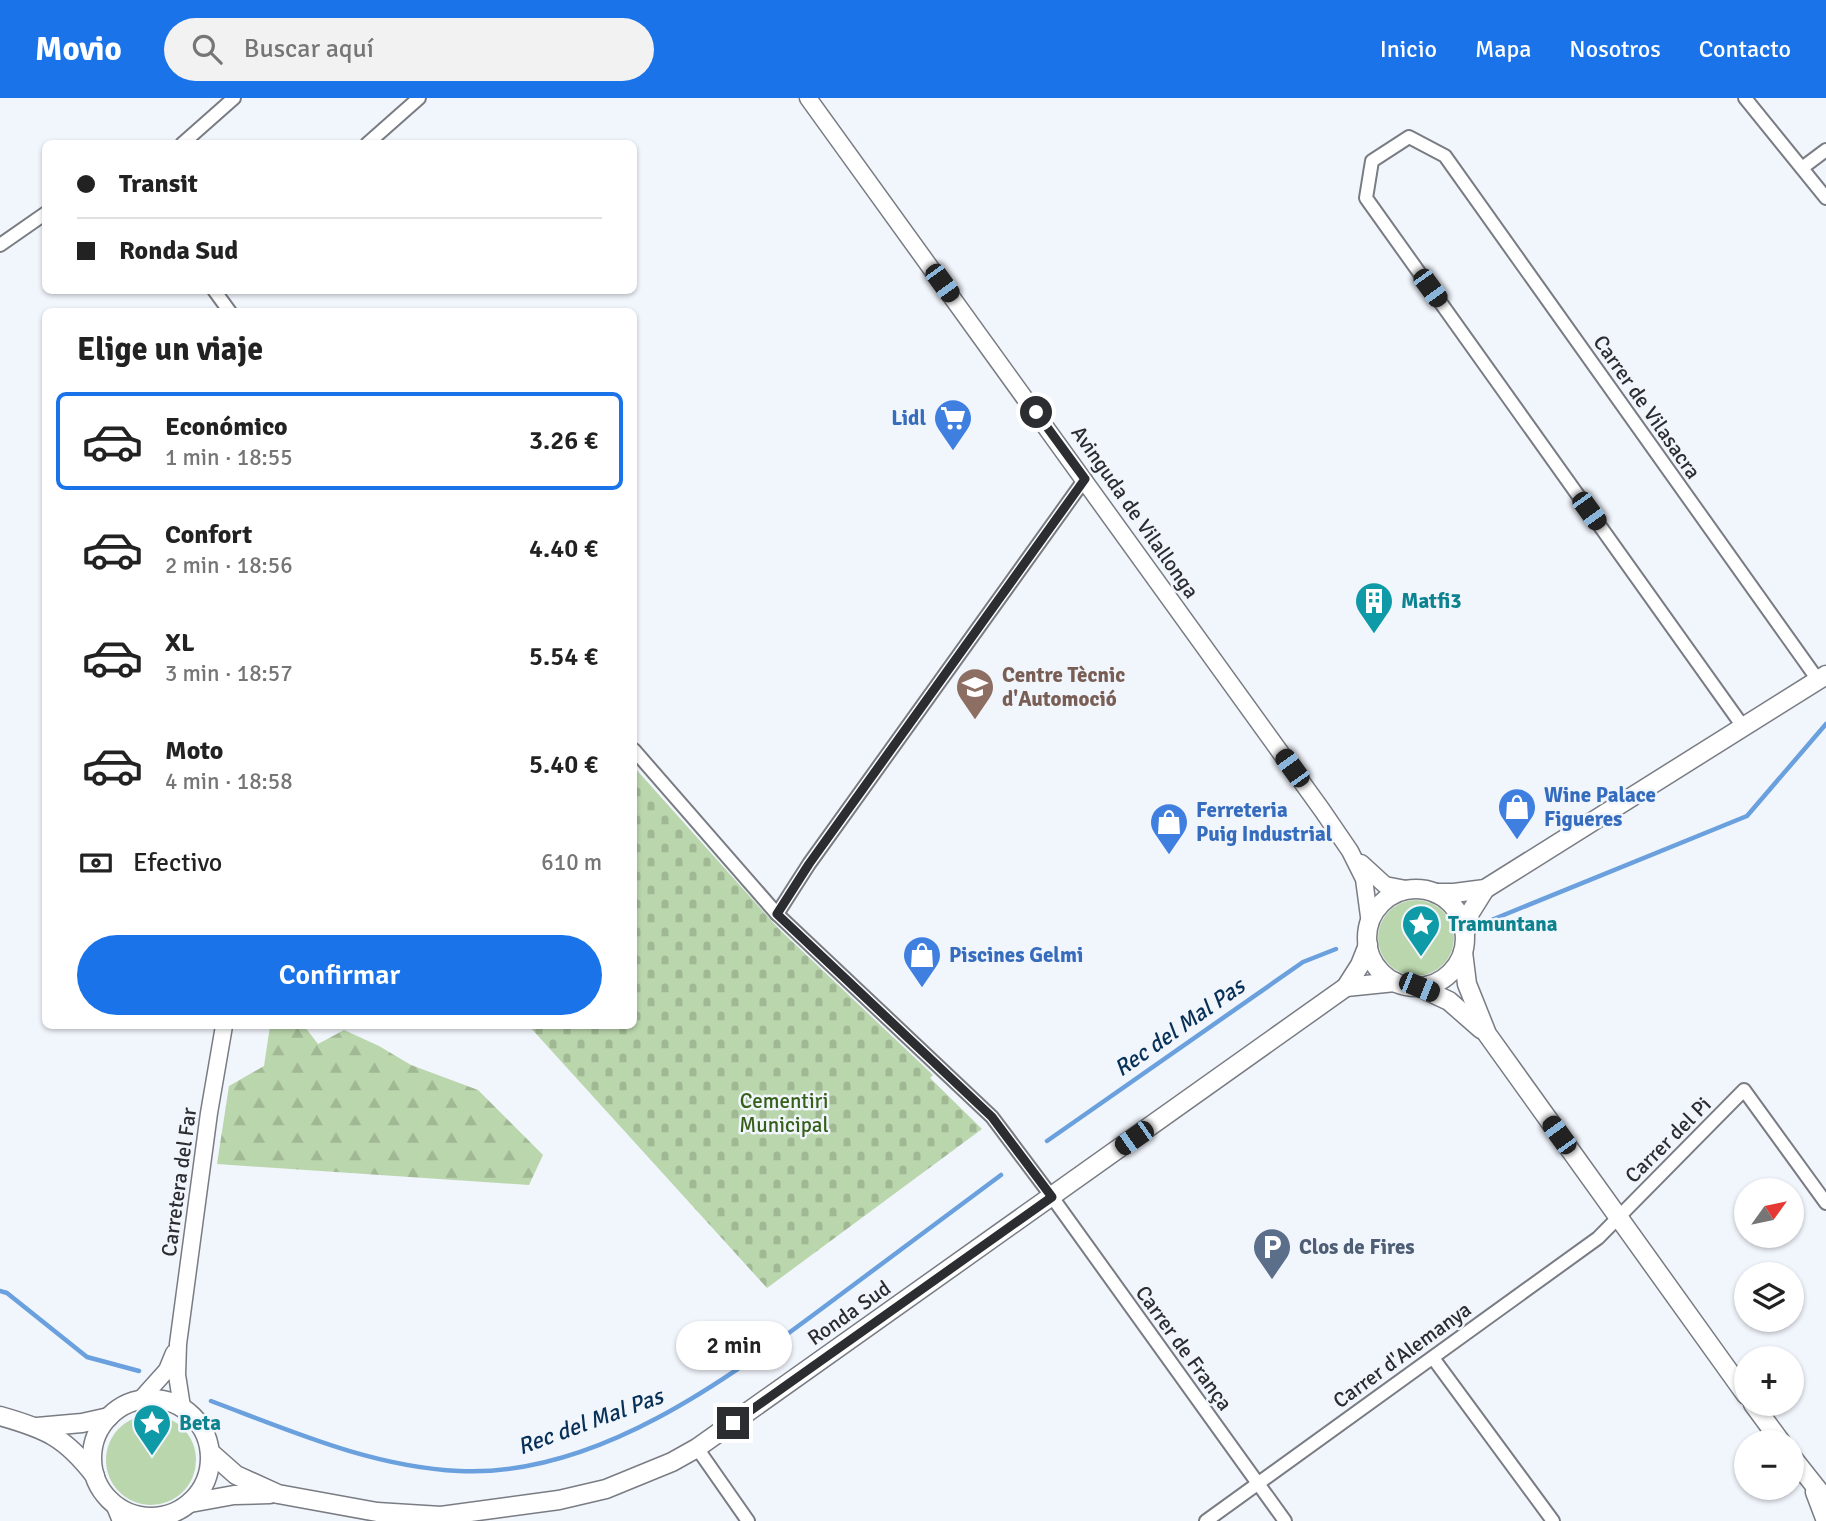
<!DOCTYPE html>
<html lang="es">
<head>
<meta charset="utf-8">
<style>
  :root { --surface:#fff; --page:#f2f2f2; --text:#222; --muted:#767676; --line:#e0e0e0; --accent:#1a73e8 }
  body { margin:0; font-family:Signika,sans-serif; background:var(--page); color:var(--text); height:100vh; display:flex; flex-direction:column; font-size:26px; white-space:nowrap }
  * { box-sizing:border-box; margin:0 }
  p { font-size:23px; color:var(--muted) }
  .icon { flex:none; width:38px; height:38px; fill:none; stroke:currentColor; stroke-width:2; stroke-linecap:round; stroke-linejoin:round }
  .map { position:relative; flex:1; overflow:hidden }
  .panel { position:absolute; left:42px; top:210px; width:595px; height:721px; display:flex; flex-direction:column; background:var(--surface); border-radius:10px; box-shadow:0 2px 5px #0004 }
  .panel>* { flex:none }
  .banner { position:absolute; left:42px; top:42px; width:595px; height:154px; border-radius:10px; box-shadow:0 2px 5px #0004; display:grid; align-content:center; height:154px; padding:0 35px; background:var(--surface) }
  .needle { width:46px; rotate:57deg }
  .buttons { position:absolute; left:1734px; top:1080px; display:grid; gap:14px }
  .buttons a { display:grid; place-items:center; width:70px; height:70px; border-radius:50%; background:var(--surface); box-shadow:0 2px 5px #0004; font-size:35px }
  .end { position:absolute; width:32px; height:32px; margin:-16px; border:9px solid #2c2d30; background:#fff; box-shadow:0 0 0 4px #fff }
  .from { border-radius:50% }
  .bubble { position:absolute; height:49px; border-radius:24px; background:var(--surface); box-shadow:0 2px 5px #0004; font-size:23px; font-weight:600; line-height:49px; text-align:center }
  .car { position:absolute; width:21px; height:42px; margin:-21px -10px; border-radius:9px; box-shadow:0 0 5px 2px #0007; background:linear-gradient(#222 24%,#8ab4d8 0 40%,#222 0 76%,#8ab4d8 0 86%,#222 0) }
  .banner b { display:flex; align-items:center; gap:24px; height:66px; font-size:26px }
  .banner b+b { border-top:2px solid var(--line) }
  .banner i { width:18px; height:18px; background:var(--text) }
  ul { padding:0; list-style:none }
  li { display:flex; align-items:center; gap:21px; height:98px; margin:0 14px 10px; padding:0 21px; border:4px solid transparent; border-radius:10px }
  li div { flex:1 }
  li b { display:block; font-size:26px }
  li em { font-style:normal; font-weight:600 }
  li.active { border-color:var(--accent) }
  li>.icon { width:63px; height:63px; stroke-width:1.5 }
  h2 { padding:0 35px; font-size:32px; line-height:84px }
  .pay { display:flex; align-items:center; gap:18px; height:77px; padding:0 35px; font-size:26px }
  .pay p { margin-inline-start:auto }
  .button { display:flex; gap:14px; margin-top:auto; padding:14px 35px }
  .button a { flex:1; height:80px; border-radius:42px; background:var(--accent); color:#fff; font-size:28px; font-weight:600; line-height:80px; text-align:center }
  header { display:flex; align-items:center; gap:42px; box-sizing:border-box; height:98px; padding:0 35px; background:var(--accent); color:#fff }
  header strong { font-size:33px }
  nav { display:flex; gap:38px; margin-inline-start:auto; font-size:24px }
  .search { width:490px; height:63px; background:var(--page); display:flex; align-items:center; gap:18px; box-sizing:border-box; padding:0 24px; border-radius:38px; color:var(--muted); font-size:26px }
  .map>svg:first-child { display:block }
</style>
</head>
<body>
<header>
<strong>Movio</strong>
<div class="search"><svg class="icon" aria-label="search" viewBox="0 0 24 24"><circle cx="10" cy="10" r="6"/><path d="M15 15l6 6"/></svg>Buscar aquí</div>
<nav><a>Inicio</a><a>Mapa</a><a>Nosotros</a><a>Contacto</a></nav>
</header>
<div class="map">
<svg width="1826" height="1423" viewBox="0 0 1826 1423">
  <defs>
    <pattern id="forest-firs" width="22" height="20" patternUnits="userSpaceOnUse" patternTransform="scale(1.75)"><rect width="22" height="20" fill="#bad6ac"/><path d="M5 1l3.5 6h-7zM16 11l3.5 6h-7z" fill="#a0b894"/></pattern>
    <pattern id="cemetery-stones" width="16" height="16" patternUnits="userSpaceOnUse" patternTransform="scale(1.75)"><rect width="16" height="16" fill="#bad6ac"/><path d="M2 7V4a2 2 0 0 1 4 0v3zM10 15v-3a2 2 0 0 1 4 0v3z" fill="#a0b894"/></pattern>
  </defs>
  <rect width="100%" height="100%" fill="#f1f5fc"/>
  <!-- grass -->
  <g fill="#bad6ac">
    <circle cx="1416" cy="840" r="38"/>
    <circle cx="151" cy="1362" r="45"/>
  </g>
  <!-- forest -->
  <polygon fill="url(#forest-firs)" points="270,928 305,929 318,946 344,932 379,948 411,967 478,992 543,1057 529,1087 217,1066 229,988 264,968"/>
  <!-- cemetery -->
  <polygon fill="url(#cemetery-stones)" points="634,669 778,830 933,977 930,980 982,1031 767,1190 529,928 634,928"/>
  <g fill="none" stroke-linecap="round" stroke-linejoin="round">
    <!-- stream -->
    <g stroke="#69a0dd" stroke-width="4.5">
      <polyline points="1489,823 1747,718 1826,626"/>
      <polyline points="1047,1043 1303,864 1336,851"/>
      <polyline points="0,1193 7,1195 87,1259 139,1273"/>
      <path d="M 211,1303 C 291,1333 372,1369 459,1373 C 599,1380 733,1277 840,1197 C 894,1157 947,1117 1001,1077"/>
    </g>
    <defs>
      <g id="minor">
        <polyline points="1745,0 1826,100"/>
        <polyline points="182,46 234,0"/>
        <polyline points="367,46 419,0"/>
        <polyline points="1802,70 1826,52"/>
        <polyline points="0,147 46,115"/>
        <polyline points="214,192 230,214"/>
        <polyline points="1744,630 1366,100 1372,63 1409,39 1445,58 1818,582"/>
        <polyline points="634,652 777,816 992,1019 1052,1099 1285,1423"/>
        <polyline points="777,816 809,766 1085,381"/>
        <polyline points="1433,1260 1553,1423"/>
        <polyline points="697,1350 748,1423"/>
        <polyline points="1206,1423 1598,1140 1744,992 1826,1105"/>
      </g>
      <g id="tertiary">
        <polyline points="808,0 1322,712 1350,753 1364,781 1370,826"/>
        <polyline points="1361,765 1385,787 1411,792"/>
        <polyline points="141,1301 167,1272 174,1255"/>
        <polyline points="182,1309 177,1277 178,1246 209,1015 224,928"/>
        <polyline points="114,1406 121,1423"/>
        <polyline points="157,1423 159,1419"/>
      </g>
      <g id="secondary">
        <circle cx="1416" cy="840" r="49"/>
        <polyline points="1435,795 1454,795 1485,791 1826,577"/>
        <polyline points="1465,835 1470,815 1485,791"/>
        <polyline points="1463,854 1467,886 1487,936 1746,1297"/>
        <polyline points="1346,889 1395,884"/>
        <polyline points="1419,889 1449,903 1481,931"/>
        <circle cx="151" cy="1360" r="59"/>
        <polyline points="1753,1306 1781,1344"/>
        <path d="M 0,1318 C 46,1331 65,1339 95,1378"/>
        <polyline points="37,1329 82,1325 109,1319"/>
        <polyline points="210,1354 236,1377 278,1396 377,1414 441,1418 559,1402 606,1391 672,1364 697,1350 1346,889 1360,867 1368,847"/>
        <polyline points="1792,1359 1826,1402"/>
        <polyline points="1815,1394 1826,1423"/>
        <polyline points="190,1405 234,1397 270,1396"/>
      </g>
    </defs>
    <!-- minor casing -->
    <use href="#minor" stroke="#797c83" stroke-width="16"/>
    <!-- tertiary casing -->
    <use href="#tertiary" stroke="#797c83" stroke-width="19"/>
    <!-- secondary casing -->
    <use href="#secondary" stroke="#797c83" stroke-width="21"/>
    <!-- minor -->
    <use href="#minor" stroke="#fff" stroke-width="12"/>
    <!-- tertiary -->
    <use href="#tertiary" stroke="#fff" stroke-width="16"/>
    <!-- secondary -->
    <use href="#secondary" stroke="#fff" stroke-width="18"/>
  </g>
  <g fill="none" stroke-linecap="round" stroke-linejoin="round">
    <!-- route -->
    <polyline stroke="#2c2d30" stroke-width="9" points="733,1325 1052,1099 992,1019 777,816 809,766 1085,381 1036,314"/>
  </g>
  <!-- icons -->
  <defs>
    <symbol id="supermarket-pin" viewBox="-11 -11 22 30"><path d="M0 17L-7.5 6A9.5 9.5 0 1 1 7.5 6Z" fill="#3f7fe0" stroke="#f1f5fc"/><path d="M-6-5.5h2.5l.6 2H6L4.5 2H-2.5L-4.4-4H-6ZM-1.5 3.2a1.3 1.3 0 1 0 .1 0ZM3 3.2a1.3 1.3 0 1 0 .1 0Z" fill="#fff"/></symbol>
    <symbol id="building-pin" viewBox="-11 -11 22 30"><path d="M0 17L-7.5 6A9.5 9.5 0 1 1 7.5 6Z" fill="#0f9aa8" stroke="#f1f5fc"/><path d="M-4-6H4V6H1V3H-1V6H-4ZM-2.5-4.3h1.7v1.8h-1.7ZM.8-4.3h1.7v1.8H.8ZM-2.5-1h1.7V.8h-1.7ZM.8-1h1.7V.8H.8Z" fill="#fff"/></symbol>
    <symbol id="school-pin" viewBox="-11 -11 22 30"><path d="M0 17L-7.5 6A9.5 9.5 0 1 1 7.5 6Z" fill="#8d6e63" stroke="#f1f5fc"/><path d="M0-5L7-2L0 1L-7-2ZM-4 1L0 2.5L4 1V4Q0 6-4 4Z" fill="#fff"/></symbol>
    <symbol id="shop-pin" viewBox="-11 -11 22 30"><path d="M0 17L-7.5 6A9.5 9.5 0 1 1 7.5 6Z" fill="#3f7fe0" stroke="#f1f5fc"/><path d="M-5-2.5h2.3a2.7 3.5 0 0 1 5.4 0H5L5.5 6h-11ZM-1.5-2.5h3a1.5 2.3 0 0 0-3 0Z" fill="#fff"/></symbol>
    <symbol id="sight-pin" viewBox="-11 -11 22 30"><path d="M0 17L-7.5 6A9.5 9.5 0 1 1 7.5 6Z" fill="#0f9aa8" stroke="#f1f5fc"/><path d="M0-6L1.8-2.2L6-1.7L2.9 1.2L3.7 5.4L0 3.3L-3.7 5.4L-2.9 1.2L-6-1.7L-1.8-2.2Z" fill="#fff"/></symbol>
    <symbol id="parking-pin" viewBox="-11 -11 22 30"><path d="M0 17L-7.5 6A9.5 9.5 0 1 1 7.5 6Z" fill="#5c6f8a" stroke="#f1f5fc"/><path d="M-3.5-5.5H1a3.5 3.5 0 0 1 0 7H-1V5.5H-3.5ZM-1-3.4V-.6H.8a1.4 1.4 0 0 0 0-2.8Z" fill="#fff"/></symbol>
  </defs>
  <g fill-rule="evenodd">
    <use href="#supermarket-pin" x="931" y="298" width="44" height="60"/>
    <use href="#building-pin" x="1352" y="481" width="44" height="60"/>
    <use href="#school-pin" x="953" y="567" width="44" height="60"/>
    <use href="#shop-pin" x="1495" y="687" width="44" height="60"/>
    <use href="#shop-pin" x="1147" y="702" width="44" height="60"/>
    <use href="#sight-pin" x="1399" y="804" width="44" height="60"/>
    <use href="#shop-pin" x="900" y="835" width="44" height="60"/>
    <use href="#parking-pin" x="1250" y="1127" width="44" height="60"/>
    <use href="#sight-pin" x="130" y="1303" width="44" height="60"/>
  </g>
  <g text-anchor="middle" stroke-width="5" stroke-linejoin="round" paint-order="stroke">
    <!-- street labels -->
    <g font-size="21" fill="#2c2d30" stroke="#f1f5fc">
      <text transform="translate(1647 309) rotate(55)" y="7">Carrer de Vilasacra</text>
      <text transform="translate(1135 414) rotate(55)" y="7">Avinguda de Vilallonga</text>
      <text transform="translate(1668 1042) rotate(-45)" y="7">Carrer del Pi</text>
      <text transform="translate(179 1084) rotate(-82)" y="7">Carretera del Far</text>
      <text transform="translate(849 1215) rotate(-35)" y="7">Ronda Sud</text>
      <text transform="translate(1184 1250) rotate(54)" y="7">Carrer de França</text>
      <text transform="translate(1402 1257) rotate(-36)" y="7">Carrer d'Alemanya</text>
    </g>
    <!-- shop labels -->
    <g font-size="21" font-weight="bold" fill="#366cbe" stroke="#f1f5fc" text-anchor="start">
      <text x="926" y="327" text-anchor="end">Lidl</text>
      <text x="1544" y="704">Wine Palace<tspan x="1544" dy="24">Figueres</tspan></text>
      <text x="1196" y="719">Ferreteria<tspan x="1196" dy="24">Puig Industrial</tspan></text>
      <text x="949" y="864">Piscines Gelmi</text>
    </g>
    <!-- culture labels -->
    <g font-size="21" font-weight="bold" fill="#0d838f" stroke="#f1f5fc" text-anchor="start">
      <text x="1401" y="510">Matfi3</text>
      <text x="1448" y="833">Tramuntana</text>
      <text x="179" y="1332">Beta</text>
    </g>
    <!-- education labels -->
    <g font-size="21" font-weight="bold" fill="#785e54" stroke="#f1f5fc" text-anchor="start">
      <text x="1002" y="584">Centre Tècnic<tspan x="1002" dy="24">d'Automoció</tspan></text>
    </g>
    <!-- park labels -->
    <g font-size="21" fill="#36601a" stroke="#f1f5fc">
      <text x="784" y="1010">Cementiri<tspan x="784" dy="24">Municipal</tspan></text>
    </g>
    <!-- service labels -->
    <g font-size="21" font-weight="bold" fill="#4e5e75" stroke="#f1f5fc" text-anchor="start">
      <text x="1299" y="1156">Clos de Fires</text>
    </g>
    <!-- water labels -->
    <g font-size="23" font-style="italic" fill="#073057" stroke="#f1f5fc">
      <text transform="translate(1179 929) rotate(-35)" y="8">Rec del Mal Pas</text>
      <text transform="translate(590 1323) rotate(-20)" y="8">Rec del Mal Pas</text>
    </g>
  </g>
</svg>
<div class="buttons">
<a><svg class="needle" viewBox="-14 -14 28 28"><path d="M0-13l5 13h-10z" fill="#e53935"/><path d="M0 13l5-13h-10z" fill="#767676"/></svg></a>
<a><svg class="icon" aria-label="layers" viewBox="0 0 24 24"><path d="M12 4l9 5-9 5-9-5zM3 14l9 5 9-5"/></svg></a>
<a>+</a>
<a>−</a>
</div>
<i class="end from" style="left:1036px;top:314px"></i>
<i class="end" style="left:733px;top:1325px"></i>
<div class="bubble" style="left:676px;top:1223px;width:116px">2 min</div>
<i class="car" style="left:942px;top:185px;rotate:144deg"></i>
<i class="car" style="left:1430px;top:190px;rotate:144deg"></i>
<i class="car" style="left:1589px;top:413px;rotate:144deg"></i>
<i class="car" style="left:1292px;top:670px;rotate:324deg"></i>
<i class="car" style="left:1419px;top:889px;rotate:112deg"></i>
<i class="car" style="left:1559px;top:1037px;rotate:324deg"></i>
<i class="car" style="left:1134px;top:1040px;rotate:235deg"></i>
<div class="banner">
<b><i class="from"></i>Transit</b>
<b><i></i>Ronda Sud</b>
</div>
<section class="panel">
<h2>Elige un viaje</h2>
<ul>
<li class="active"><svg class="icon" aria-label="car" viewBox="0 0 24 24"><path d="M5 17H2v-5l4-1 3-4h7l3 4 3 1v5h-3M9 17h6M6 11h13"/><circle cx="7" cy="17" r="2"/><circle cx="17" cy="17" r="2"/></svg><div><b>Económico</b><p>1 min · 18:55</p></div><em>3.26 €</em></li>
<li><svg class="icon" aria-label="car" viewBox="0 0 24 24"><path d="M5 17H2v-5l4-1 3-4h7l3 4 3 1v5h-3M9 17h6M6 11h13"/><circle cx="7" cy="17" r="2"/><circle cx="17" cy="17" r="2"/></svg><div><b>Confort</b><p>2 min · 18:56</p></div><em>4.40 €</em></li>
<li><svg class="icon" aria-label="car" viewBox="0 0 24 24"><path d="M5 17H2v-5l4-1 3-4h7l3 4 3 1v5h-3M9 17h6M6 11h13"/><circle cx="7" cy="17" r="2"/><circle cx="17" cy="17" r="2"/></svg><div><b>XL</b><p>3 min · 18:57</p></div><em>5.54 €</em></li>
<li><svg class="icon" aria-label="car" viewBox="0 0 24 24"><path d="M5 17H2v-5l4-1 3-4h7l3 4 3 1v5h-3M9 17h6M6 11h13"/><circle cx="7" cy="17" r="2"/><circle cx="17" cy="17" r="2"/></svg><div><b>Moto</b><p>4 min · 18:58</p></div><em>5.40 €</em></li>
</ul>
<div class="pay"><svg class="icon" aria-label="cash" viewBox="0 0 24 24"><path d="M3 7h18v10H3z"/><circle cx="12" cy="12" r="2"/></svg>Efectivo<p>610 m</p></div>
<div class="button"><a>Confirmar</a></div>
</section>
</div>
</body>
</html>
